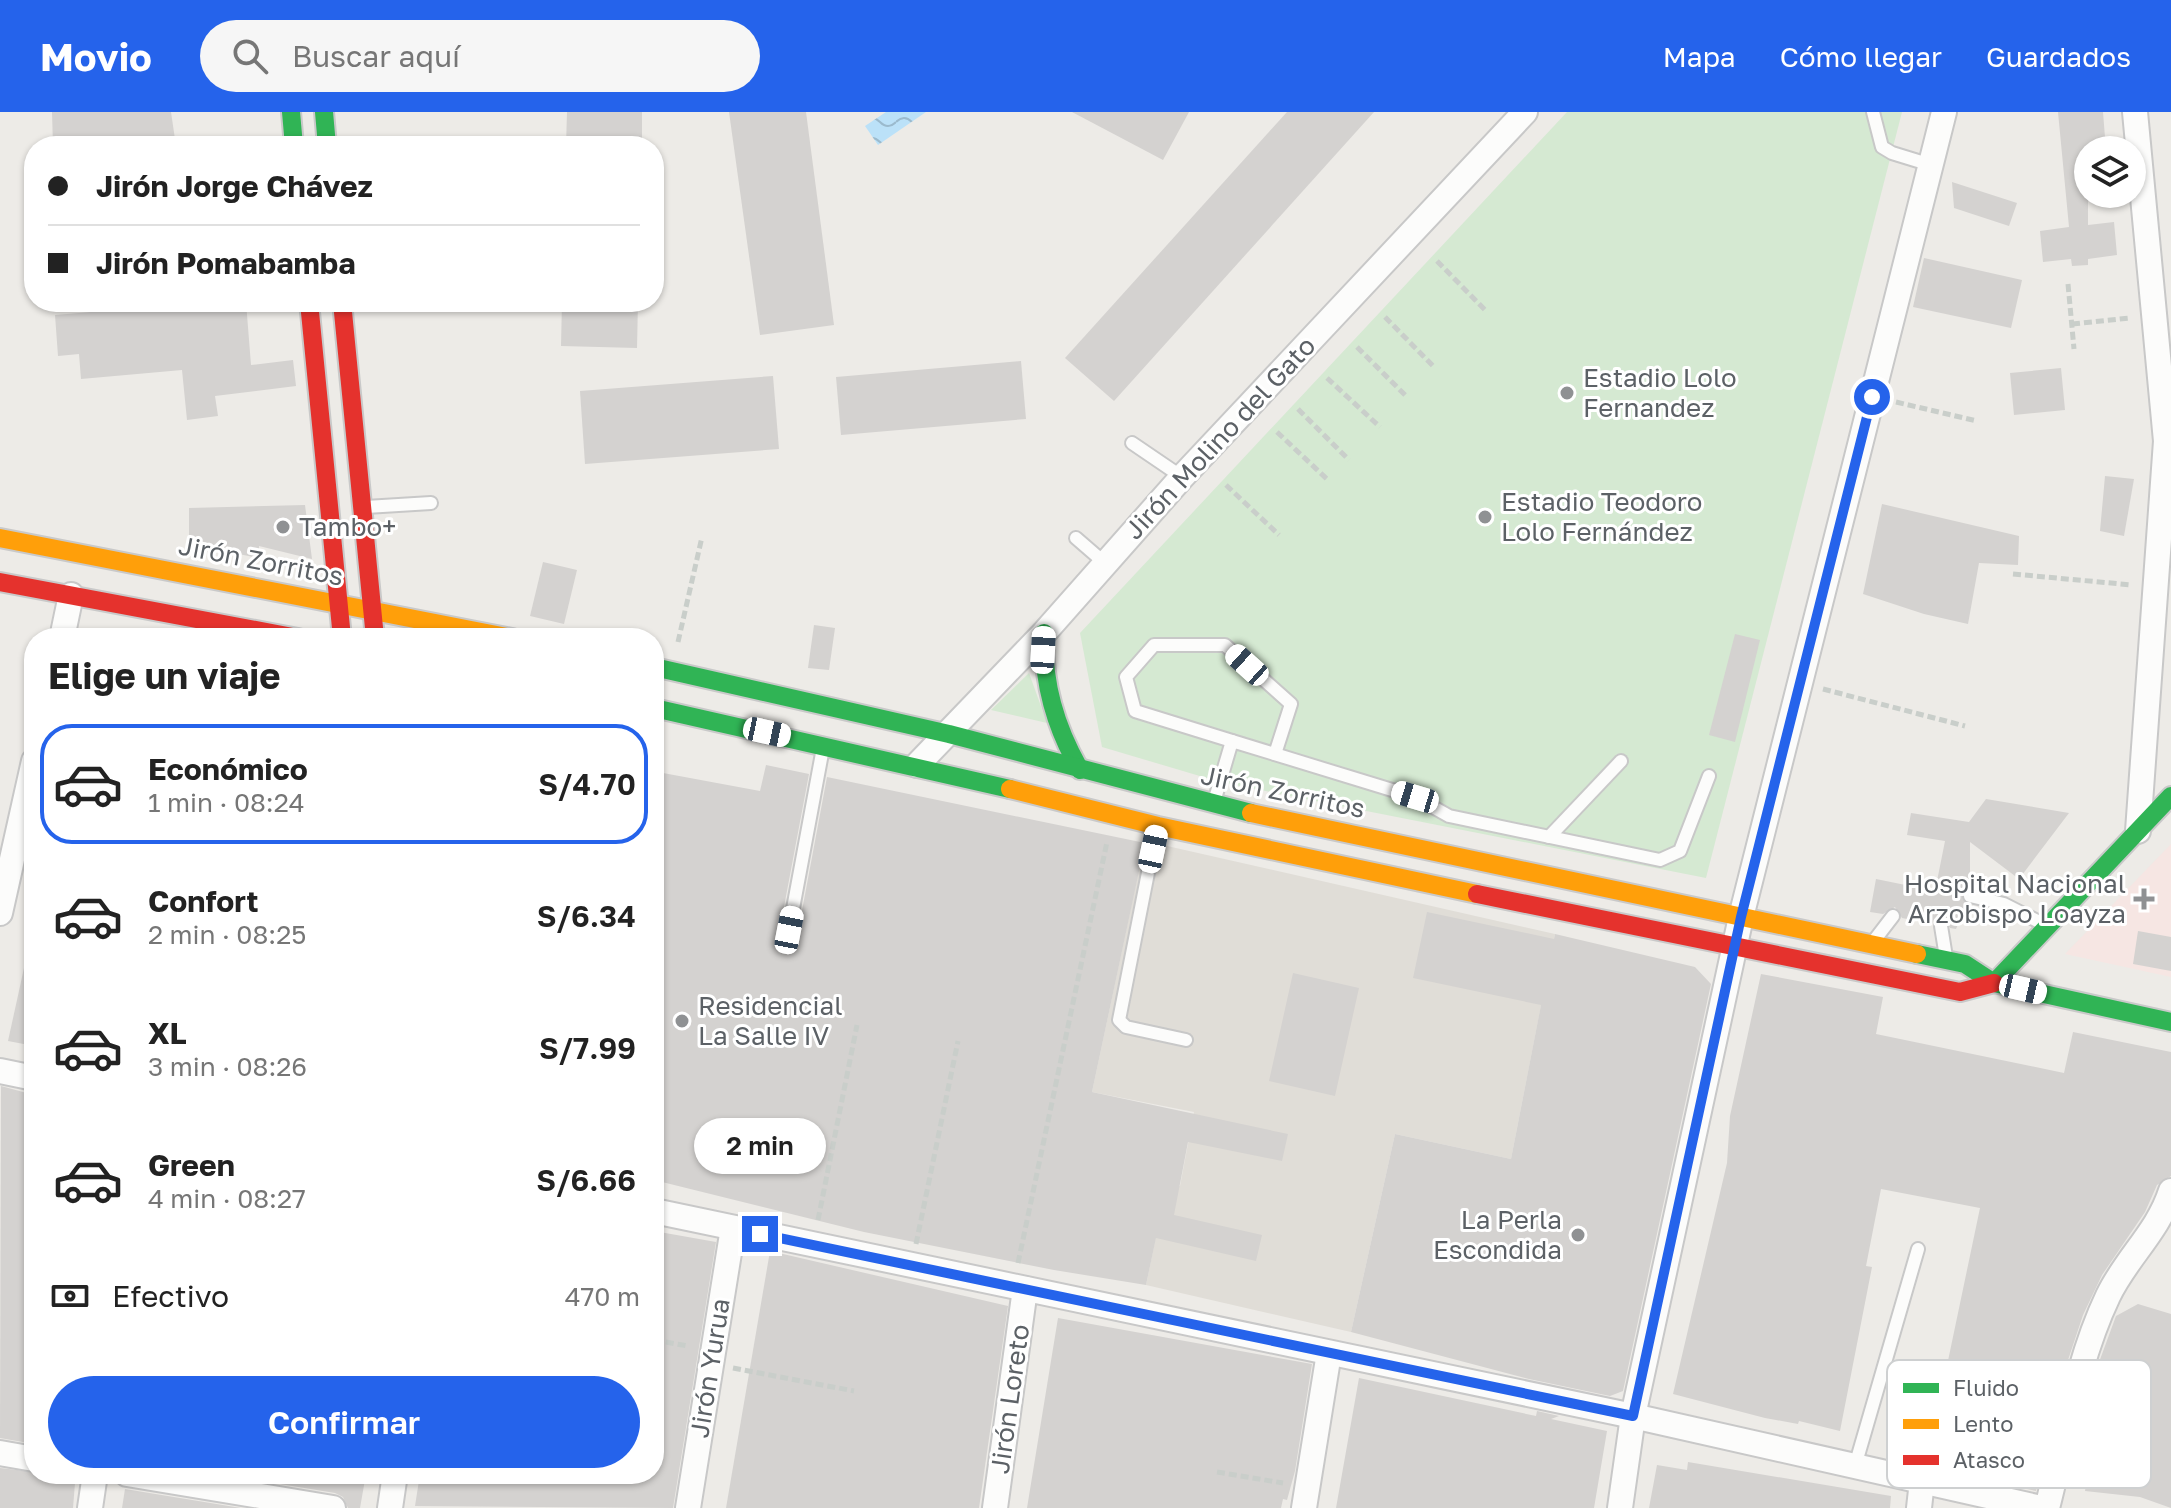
<!DOCTYPE html>
<html lang="es">
<head>
<meta charset="utf-8">
<style>
  :root { --surface:#fff; --page:#f6f6f6; --text:#222; --muted:#767676; --line:#e0e0e0; --accent:#2563eb }
  body { margin:0; font-family:"Golos Text",sans-serif; background:var(--page); color:var(--text); height:100vh; display:flex; flex-direction:column; font-size:30px; white-space:nowrap }
  * { box-sizing:border-box; margin:0 }
  p { font-size:26px; color:var(--muted) }
  .icon { flex:none; width:44px; height:44px; fill:none; stroke:currentColor; stroke-width:2; stroke-linecap:round; stroke-linejoin:round }
  .map { position:relative; flex:1; overflow:hidden }
  .sheet { position:absolute; left:24px; top:516px; width:640px; height:856px; display:flex; flex-direction:column; background:var(--surface); border-radius:32px; box-shadow:0 2px 6px #0004 }
  .sheet>* { flex:none }
  .banner { position:absolute; left:24px; top:24px; width:640px; height:176px; border-radius:32px; box-shadow:0 2px 6px #0004; display:grid; align-content:center; height:176px; padding:0 24px; background:var(--surface) }
  .controls { position:absolute; left:2074px; top:24px; display:grid; gap:16px }
  .controls a { display:grid; place-items:center; width:72px; height:72px; border-radius:50%; background:var(--surface); box-shadow:0 2px 6px #0004; font-size:40px }
  .end { position:absolute; width:36px; height:36px; margin:-18px; border:10px solid #2563eb; background:#fff; box-shadow:0 0 0 4px #fff }
  .from { border-radius:50% }
  .bubble { position:absolute; height:56px; border-radius:28px; background:var(--surface); box-shadow:0 2px 6px #0004; font-size:26px; font-weight:600; line-height:56px; text-align:center }
  .car { position:absolute; width:24px; height:48px; margin:-24px -12px; border-radius:10px; box-shadow:0 0 6px 2px #0007; background:linear-gradient(#fff 24%,#345 0 40%,#fff 0 76%,#345 0 86%,#fff 0) }
  .banner b { display:flex; align-items:center; gap:28px; height:76px; font-size:30px }
  .banner b+b { border-top:2px solid var(--line) }
  .banner i { width:20px; height:20px; background:var(--text) }
  ul { padding:0; list-style:none }
  li { display:flex; align-items:center; gap:24px; height:120px; margin:0 16px 12px; padding:0 8px; border:4px solid transparent; border-radius:32px }
  li div { flex:1 }
  li b { display:block; font-size:30px }
  li em { font-style:normal; font-weight:600 }
  li.current { border-color:var(--accent) }
  li>.icon { width:72px; height:72px; stroke-width:1.5 }
  h2 { padding:0 24px; font-size:36px; line-height:96px }
  .pay { display:flex; align-items:center; gap:20px; height:88px; padding:0 24px; font-size:30px }
  .pay p { margin-inline-start:auto }
  .primary-button { display:flex; gap:16px; margin-top:auto; padding:16px 24px }
  .primary-button a { flex:1; height:92px; border-radius:48px; background:var(--accent); color:#fff; font-size:32px; font-weight:600; line-height:92px; text-align:center }
  header { display:flex; align-items:center; gap:48px; box-sizing:border-box; height:112px; padding:0 40px; background:var(--accent); color:#fff }
  header strong { font-size:38px }
  nav { display:flex; gap:44px; margin-inline-start:auto; font-size:28px }
  .search { width:560px; height:72px; background:var(--page); display:flex; align-items:center; gap:20px; box-sizing:border-box; padding:0 28px; border-radius:44px; color:var(--muted); font-size:30px }
  .map>svg:first-child { display:block }
</style>
</head>
<body>
<header>
<strong>Movio</strong>
<div class="search"><svg class="icon" aria-label="search" viewBox="0 0 24 24"><circle cx="10" cy="10" r="6"/><path d="M15 15l6 6"/></svg>Buscar aquí</div>
<nav><a>Mapa</a><a>Cómo llegar</a><a>Guardados</a></nav>
</header>
<div class="map">
<svg width="2171" height="1396" viewBox="0 0 2171 1396">
  <defs>
    <pattern id="water-waves" width="16" height="10" patternUnits="userSpaceOnUse" patternTransform="scale(2)"><rect width="16" height="10" fill="#bbe1f8"/><path d="M0 5q4-4 8 0t8 0" fill="none" stroke="#9bbacd"/></pattern>
  </defs>
  <rect width="100%" height="100%" fill="#edebe7"/>
  <!-- education -->
  <polygon fill="#e0ddd7" points="1145,729 1555,822 1511,1047 1395,1022 1351,1220 1146,1173 1167,1072 1180,1074 1194,1000 1092,980"/>
  <!-- medical -->
  <polygon fill="#f6e6e3" points="2171,732 2171,865 2065,842"/>
  <!-- grass -->
  <g fill="#d5e9d2">
    <polygon points="1567,0 1902,0 1706,766 1220,670 1102,635 1080,521"/>
    <polygon points="1029,561 1047,611 991,598"/>
  </g>
  <!-- water -->
  <polygon fill="url(#water-waves)" points="886,0 926,0 878,33 865,14"/>
  <!-- building -->
  <g fill="#d4d2d0">
    <polygon points="52,0 171,0 176,34 53,34"/>
    <polygon points="567,0 642,0 642,34 566,34"/>
    <polygon points="729,0 806,0 834,213 760,223"/>
    <polygon points="1072,0 1189,0 1163,48"/>
    <polygon points="1287,0 1374,0 1114,289 1065,246"/>
    <polygon points="2058,0 2103,0 2106,38 2088,38 2088,113 2114,110 2117,143 2088,147 2088,153 2072,154 2071,147 2043,150 2040,119 2069,115"/>
    <polygon points="1952,70 2017,91 2009,114 1954,96"/>
    <polygon points="1924,146 2022,168 2011,216 1913,195"/>
    <polygon points="210,190 246,190 251,253 293,248 296,274 215,284 218,304 187,308 182,258 81,267 79,242 58,244 55,203"/>
    <polygon points="562,190 638,190 637,236 561,234"/>
    <polygon points="1021,249 1026,307 841,323 836,265"/>
    <polygon points="2061,256 2065,298 2014,303 2010,261"/>
    <polygon points="773,264 779,337 585,352 580,279"/>
    <polygon points="2105,364 2134,367 2124,424 2100,419"/>
    <polygon points="1882,392 2019,424 2018,453 1979,451 1968,512 1924,502 1863,482"/>
    <polygon points="305,393 312,447 259,434 259,446 189,432 189,396"/>
    <polygon points="543,450 577,458 564,512 530,504"/>
    <polygon points="814,513 835,516 829,558 808,556"/>
    <polygon points="1735,522 1760,528 1735,630 1709,623"/>
    <polygon points="766,653 809,662 780,816 787,827 793,826 798,820 827,665 1145,731 1092,980 1288,1022 1282,1049 1188,1030 1174,1103 1262,1123 1256,1149 1156,1126 1146,1173 1054,1158 864,1120 654,1068 654,721 663,661 760,679"/>
    <polygon points="1986,687 2069,701 2019,767 1970,730 1970,775 1962,781 1967,792 1956,817 1950,816 1943,805 1936,807 1932,812 1902,806 1895,795 1883,802 1870,800 1876,767 1935,779 1945,729 1907,723 1911,701 1969,710"/>
    <polygon points="1427,800 1554,827 1555,822 1695,855 1711,872 1623,1279 1610,1284 1529,1267 1351,1220 1395,1022 1511,1047 1541,893 1413,866"/>
    <polygon points="2138,819 2171,825 2171,859 2133,852"/>
    <polygon points="24,856 34,857 34,934 8,929"/>
    <polygon points="1293,861 1359,876 1335,984 1269,969"/>
    <polygon points="1761,862 1883,885 1876,922 2064,961 2073,920 2171,940 2171,1064 2157,1073 2145,1100 2102,1163 2083,1203 2065,1257 2036,1379 2008,1373 2011,1364 1886,1336 1894,1297 1936,1306 1980,1096 1881,1077 1866,1154 1872,1155 1840,1319 1799,1309 1798,1312 1765,1306 1673,1282 1727,1051 1730,1004"/>
    <polygon points="1,974 34,983 34,1332 0,1326"/>
    <polygon points="654,1119 716,1130 673,1396 415,1394 420,1362 654,1362"/>
    <polygon points="770,1139 1008,1194 979,1396 726,1396"/>
    <polygon points="2138,1192 2171,1202 2171,1396 2140,1385 2085,1379 2105,1255 2098,1253 2116,1204"/>
    <polygon points="1058,1206 1312,1252 1295,1359 1287,1388 1283,1387 1281,1396 1027,1396"/>
    <polygon points="1359,1266 1536,1304 1537,1299 1559,1304 1551,1307 1607,1319 1594,1396 1336,1396"/>
    <polygon points="1688,1350 1891,1384 1890,1396 1649,1396 1657,1353 1687,1358"/>
    <polygon points="0,1356 69,1364 75,1371 73,1396 0,1396"/>
    <polygon points="219,1362 366,1362 360,1396 348,1396 343,1385 335,1381"/>
    <polygon points="125,1377 241,1396 122,1396"/>
  </g>
  <g fill="none" stroke-linecap="round" stroke-linejoin="round">
    <defs>
      <g id="lane">
        <polyline points="1873,0 1882,35 1892,41 1931,53"/>
        <polyline points="1132,331 1182,365"/>
        <polyline points="366,395 431,391"/>
        <polyline points="1076,426 1106,452"/>
        <polyline points="1232,629 1135,599 1126,565 1154,533 1225,533 1291,592 1275,642"/>
        <polyline points="1214,690 1232,629 1415,685 1449,704 1660,748 1680,739 1709,664"/>
        <polyline points="1157,715 1119,908 1126,915 1186,928"/>
        <polyline points="1549,725 1621,649"/>
        <polyline points="1970,784 2004,792 2045,813"/>
        <polyline points="1941,814 1946,845"/>
        <polyline points="789,818 823,636"/>
        <polyline points="1873,830 1893,804"/>
        <polyline points="1855,1354 1918,1137"/>
      </g>
      <g id="street">
        <polyline points="2135,0 2166,329 2138,719"/>
        <polyline points="62,526 71,483"/>
        <polyline points="917,653 1044,521 1182,365 1525,0"/>
        <polyline points="0,801 34,649"/>
        <polyline points="0,959 34,966"/>
        <polyline points="654,1099 1633,1304 2041,1396"/>
        <polyline points="0,1341 34,1347"/>
        <polyline points="127,1362 333,1396"/>
        <polyline points="90,1396 95,1362"/>
        <polyline points="390,1396 395,1362"/>
        <polyline points="688,1396 733,1116"/>
        <polyline points="995,1396 1025,1177"/>
        <polyline points="1304,1396 1329,1241"/>
        <polyline points="1620,1396 1633,1304 1741,805 1944,0"/>
        <polyline points="1919,1396 1922,1369"/>
        <path d="M 2047,1396 C 2065,1326 2077,1249 2108,1184 C 2126,1146 2158,1120 2171,1079"/>
      </g>
      <g id="fast">
        <polyline points="291,0 294,34"/>
        <polyline points="324,0 327,34"/>
        <path d="M 1044,521 C 1043,572 1055,614 1080,658"/>
        <polyline points="654,555 949,622 1251,701"/>
        <polyline points="654,596 1010,677"/>
        <polyline points="1917,842 1965,852 1994,871 2171,910"/>
        <polyline points="1994,871 2171,684"/>
      </g>
      <g id="slow">
        <polyline points="0,426 512,526"/>
        <polyline points="1010,677 1158,714 1477,782"/>
        <polyline points="1251,701 1917,842"/>
      </g>
      <g id="jam">
        <polyline points="309,190 342,526"/>
        <polyline points="342,190 375,526"/>
        <polyline points="0,470 298,526"/>
        <polyline points="1477,782 1960,880 1994,871"/>
      </g>
    </defs>
    <!-- lane casing -->
    <use href="#lane" stroke="#c8c8c8" stroke-width="16"/>
    <!-- street casing -->
    <use href="#street" stroke="#c8c8c8" stroke-width="28"/>
    <!-- fast casing -->
    <use href="#fast" stroke="#c9c9c9" stroke-width="22"/>
    <!-- slow casing -->
    <use href="#slow" stroke="#c9c9c9" stroke-width="22"/>
    <!-- jam casing -->
    <use href="#jam" stroke="#c9c9c9" stroke-width="22"/>
    <!-- path -->
    <g stroke="#c9ceca" stroke-width="5" stroke-dasharray="8 4" stroke-linecap="butt">
      <polyline points="1437,149 1487,200"/>
      <polyline points="2068,172 2074,237"/>
      <polyline points="1385,205 1435,256"/>
      <polyline points="2072,212 2130,206"/>
      <polyline points="1357,235 1407,285"/>
      <polyline points="1327,266 1380,315"/>
      <polyline points="1896,290 1977,309"/>
      <polyline points="1298,297 1349,348"/>
      <polyline points="1277,320 1329,369"/>
      <polyline points="1226,373 1279,423"/>
      <polyline points="2013,462 2132,473"/>
      <polyline points="678,530 702,425"/>
      <polyline points="1823,577 1965,614"/>
      <polyline points="818,1108 857,913"/>
      <polyline points="916,1132 958,929"/>
      <polyline points="1018,1151 1107,730"/>
      <polyline points="654,1228 688,1234"/>
      <polyline points="733,1256 854,1279"/>
      <polyline points="1217,1360 1283,1371"/>
    </g>
    <!-- lane -->
    <use href="#lane" stroke="#fcfcfb" stroke-width="12"/>
    <!-- street -->
    <use href="#street" stroke="#fcfcfb" stroke-width="24"/>
    <!-- fast -->
    <use href="#fast" stroke="#30b455" stroke-width="18"/>
    <!-- slow -->
    <use href="#slow" stroke="#ff9f0a" stroke-width="18"/>
    <!-- jam -->
    <use href="#jam" stroke="#e5322d" stroke-width="18"/>
  </g>
  <g fill="none" stroke-linecap="round" stroke-linejoin="round">
    <!-- route -->
    <polyline stroke="#2563eb" stroke-width="10" points="760,1122 1633,1304 1741,805 1872,285"/>
  </g>
  <!-- markers -->
  <g fill="#8f9193" stroke="#fff" stroke-width="3">
    <circle cx="1567" cy="281" r="8"/>
    <circle cx="1485" cy="405" r="8"/>
    <circle cx="283" cy="415" r="8"/>
    <path d="M2140 775h8v8h8v8h-8v8h-8v-8h-8v-8h8z"/>
    <circle cx="682" cy="909" r="8"/>
    <circle cx="1578" cy="1123" r="8"/>
  </g>
  <g text-anchor="middle" stroke-width="6" stroke-linejoin="round" paint-order="stroke">
    <!-- poi labels -->
    <g font-size="26" fill="#5c6166" stroke="#fff" text-anchor="start">
      <text x="1583" y="275">Estadio Lolo<tspan x="1583" dy="30">Fernandez</tspan></text>
      <text x="1501" y="399">Estadio Teodoro<tspan x="1501" dy="30">Lolo Fernández</tspan></text>
      <text x="299" y="424">Tambo+</text>
      <text x="2126" y="781" text-anchor="end">Hospital Nacional<tspan x="2126" dy="30">Arzobispo Loayza</tspan></text>
      <text x="698" y="903">Residencial<tspan x="698" dy="30">La Salle IV</tspan></text>
      <text x="1562" y="1117" text-anchor="end">La Perla<tspan x="1562" dy="30">Escondida</tspan></text>
    </g>
    <!-- street labels -->
    <g font-size="26" fill="#5c6166" stroke="#fff">
      <text transform="translate(1220 326) rotate(-47)" y="9">Jirón Molino del Gato</text>
      <text transform="translate(261 449) rotate(11)" y="9">Jirón Zorritos</text>
      <text transform="translate(1283 680) rotate(12)" y="9">Jirón Zorritos</text>
      <text transform="translate(710 1256) rotate(-81)" y="9">Jirón Yurua</text>
      <text transform="translate(1010 1287) rotate(-82)" y="9">Jirón Loreto</text>
    </g>
  </g>
  <!-- legend -->
  <rect x="1887" y="1248" width="264" height="128" rx="12" fill="#fff" stroke="#ced0d1" stroke-width="2"/>
  <rect x="1903" y="1271" width="36" height="10" fill="#30b455"/>
  <rect x="1903" y="1307" width="36" height="10" fill="#ff9f0a"/>
  <rect x="1903" y="1343" width="36" height="10" fill="#e5322d"/>
  <g font-size="22" fill="#5c6166">
    <text x="1953" y="1284">Fluido</text>
    <text x="1953" y="1320">Lento</text>
    <text x="1953" y="1356">Atasco</text>
  </g>
</svg>
<div class="controls">
<a><svg class="icon" aria-label="layers" viewBox="0 0 24 24"><path d="M12 4l9 5-9 5-9-5zM3 14l9 5 9-5"/></svg></a>
</div>
<i class="end from" style="left:1872px;top:285px"></i>
<i class="end" style="left:760px;top:1122px"></i>
<div class="bubble" style="left:694px;top:1006px;width:132px">2 min</div>
<i class="car" style="left:1043px;top:538px;rotate:3deg"></i>
<i class="car" style="left:1247px;top:553px;rotate:312deg"></i>
<i class="car" style="left:767px;top:620px;rotate:102deg"></i>
<i class="car" style="left:1415px;top:685px;rotate:287deg"></i>
<i class="car" style="left:1153px;top:737px;rotate:12deg"></i>
<i class="car" style="left:789px;top:818px;rotate:11deg"></i>
<i class="car" style="left:2023px;top:877px;rotate:103deg"></i>
<div class="banner">
<b><i class="from"></i>Jirón Jorge Chávez</b>
<b><i></i>Jirón Pomabamba</b>
</div>
<section class="sheet">
<h2>Elige un viaje</h2>
<ul>
<li class="current"><svg class="icon" aria-label="car" viewBox="0 0 24 24"><path d="M5 17H2v-5l4-1 3-4h7l3 4 3 1v5h-3M9 17h6M6 11h13"/><circle cx="7" cy="17" r="2"/><circle cx="17" cy="17" r="2"/></svg><div><b>Económico</b><p>1 min · 08:24</p></div><em>S/4.70</em></li>
<li><svg class="icon" aria-label="car" viewBox="0 0 24 24"><path d="M5 17H2v-5l4-1 3-4h7l3 4 3 1v5h-3M9 17h6M6 11h13"/><circle cx="7" cy="17" r="2"/><circle cx="17" cy="17" r="2"/></svg><div><b>Confort</b><p>2 min · 08:25</p></div><em>S/6.34</em></li>
<li><svg class="icon" aria-label="car" viewBox="0 0 24 24"><path d="M5 17H2v-5l4-1 3-4h7l3 4 3 1v5h-3M9 17h6M6 11h13"/><circle cx="7" cy="17" r="2"/><circle cx="17" cy="17" r="2"/></svg><div><b>XL</b><p>3 min · 08:26</p></div><em>S/7.99</em></li>
<li><svg class="icon" aria-label="car" viewBox="0 0 24 24"><path d="M5 17H2v-5l4-1 3-4h7l3 4 3 1v5h-3M9 17h6M6 11h13"/><circle cx="7" cy="17" r="2"/><circle cx="17" cy="17" r="2"/></svg><div><b>Green</b><p>4 min · 08:27</p></div><em>S/6.66</em></li>
</ul>
<div class="pay"><svg class="icon" aria-label="cash" viewBox="0 0 24 24"><path d="M3 7h18v10H3z"/><circle cx="12" cy="12" r="2"/></svg>Efectivo<p>470 m</p></div>
<div class="primary-button"><a>Confirmar</a></div>
</section>
</div>
</body>
</html>
